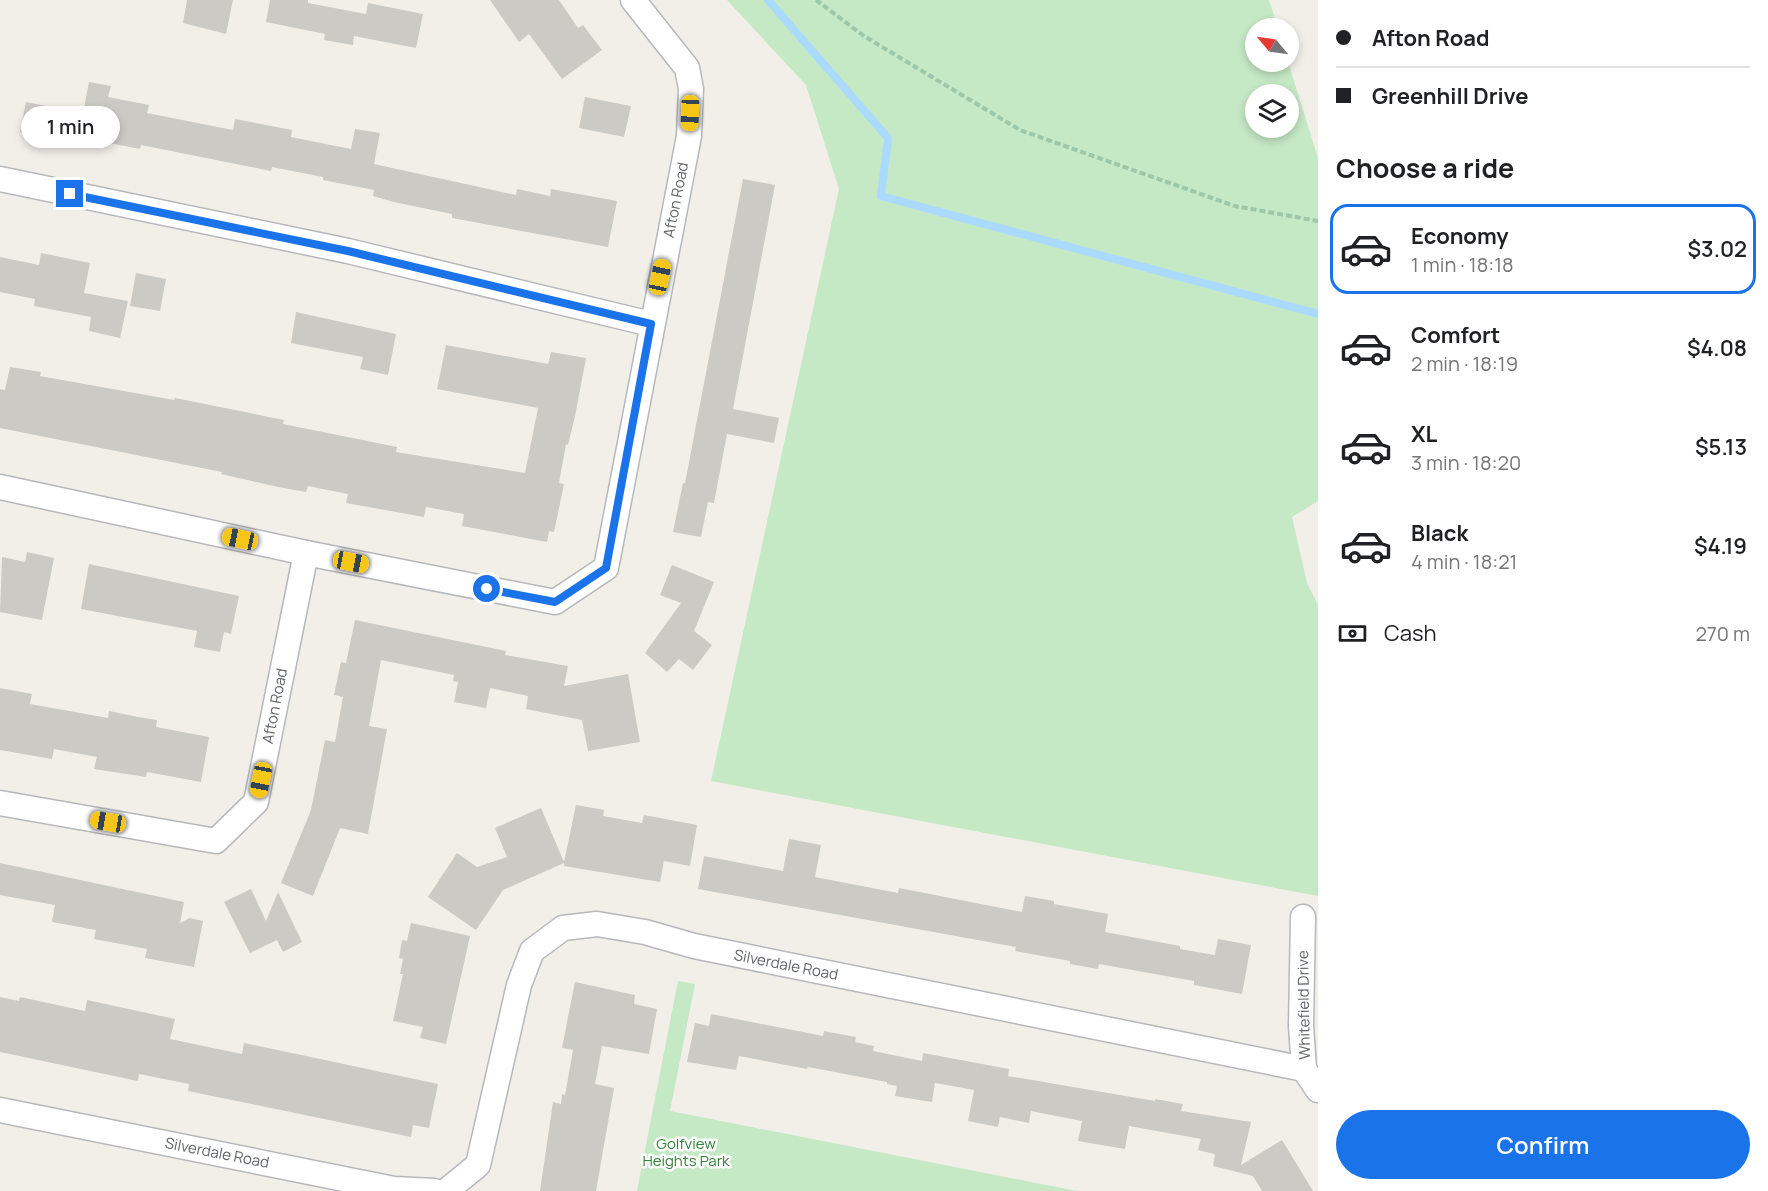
<!DOCTYPE html>
<html lang="en">
<head>
<meta charset="utf-8">
<style>
  :root { --surface:#fff; --page:#f2f2f2; --text:#202124; --muted:#757577; --line:#e0e0e0; --accent:#1a73e8 }
  body { margin:0; font-family:Manrope,sans-serif; background:var(--page); color:var(--text); height:100vh; display:flex; flex-direction:column; font-size:22px; white-space:nowrap }
  * { box-sizing:border-box; margin:0 }
  p { font-size:20px; color:var(--muted) }
  .icon { flex:none; width:33px; height:33px; fill:none; stroke:currentColor; stroke-width:2; stroke-linecap:round; stroke-linejoin:round }
  .map { position:relative; flex:1; overflow:hidden }
  .side { display:flex; flex-direction:column; background:var(--surface); width:450px }
  .side>* { flex:none }
  .hud { display:grid; align-content:center; height:132px; padding:0 18px; background:var(--surface) }
  .needle { width:39px; rotate:299deg }
  .buttons { position:absolute; left:1245px; top:18px; display:grid; gap:12px }
  .buttons a { display:grid; place-items:center; width:54px; height:54px; border-radius:50%; background:var(--surface); box-shadow:0 3px 9px #0003; font-size:30px }
  .end { position:absolute; width:27px; height:27px; margin:-14px; border:8px solid #1a73e8; background:#fff; box-shadow:0 0 0 3px #fff }
  .from { border-radius:50% }
  .bubble { position:absolute; height:42px; border-radius:21px; background:var(--surface); box-shadow:0 3px 9px #0003; font-size:20px; font-weight:600; line-height:42px; text-align:center }
  .car { position:absolute; width:18px; height:36px; margin:-18px -9px; border-radius:8px; box-shadow:0 0 4px 2px #0007; background:linear-gradient(#f5c518 24%,#345 0 40%,#f5c518 0 76%,#345 0 86%,#f5c518 0) }
  .hud b { display:flex; align-items:center; gap:21px; height:57px; font-size:22px }
  .hud b+b { border-top:2px solid var(--line) }
  .hud i { width:15px; height:15px; background:var(--text) }
  ul { padding:0; list-style:none }
  li { display:flex; align-items:center; gap:18px; height:90px; margin:0 12px 9px; padding:0 6px; border:3px solid transparent; border-radius:18px }
  li div { flex:1 }
  li b { display:block; font-size:22px }
  li em { font-style:normal; font-weight:600 }
  li.selected { border-color:var(--accent) }
  li>.icon { width:54px; height:54px; stroke-width:1.5 }
  h2 { padding:0 18px; font-size:27px; line-height:72px }
  .pay { display:flex; align-items:center; gap:15px; height:66px; padding:0 18px; font-size:22px }
  .pay p { margin-inline-start:auto }
  .button { display:flex; gap:12px; margin-top:auto; padding:12px 18px }
  .button a { flex:1; height:69px; border-radius:36px; background:var(--accent); color:#fff; font-size:24px; font-weight:600; line-height:69px; text-align:center }
  main { display:flex; flex:1; min-height:0 }
  .map>svg:first-child { display:block }
</style>
</head>
<body>
<main>
<div class="map">
<svg width="1318" height="1191" viewBox="0 0 1318 1191">
  <rect width="100%" height="100%" fill="#f1efe8"/>
  <!-- green -->
  <g fill="#c5e8c5" fill-rule="evenodd">
    <path d="M 727,0 L 1269,0 L 1278,28 L 1256,28 L 1256,62 L 1288,62 L 1318,158 L 1318,501 L 1292,517 L 1307,583 L 1318,605 L 1318,896 L 711,781 L 839,189 L 806,85 ZM 1256,94 L 1288,94 L 1288,128 L 1256,128 Z"/>
    <polygon points="678,981 695,984 670,1111 1077,1191 637,1191"/>
  </g>
  <g fill="none" stroke-linecap="round" stroke-linejoin="round">
    <!-- stream -->
    <polyline stroke="#aadaff" stroke-width="8" points="768,0 888,138 881,196 1318,314"/>
  </g>
  <!-- building -->
  <g fill="#cccac5">
    <polygon points="187,0 233,0 226,34 183,23"/>
    <polygon points="270,0 308,0 308,3 366,14 368,3 423,14 416,48 354,36 353,45 324,40 325,34 266,22"/>
    <polygon points="490,0 559,0 578,28 583,25 602,50 562,79 529,34 519,42"/>
    <polygon points="89,82 111,86 108,97 149,105 147,113 233,130 235,119 292,130 291,137 351,149 355,129 380,133 374,164 516,195 517,189 550,196 551,189 617,201 608,247 452,218 452,214 394,202 373,196 374,190 323,180 323,177 272,167 271,171 141,145 140,149 58,133 57,139 20,132 26,102 83,113"/>
    <polygon points="585,97 631,106 624,137 579,128"/>
    <polygon points="743,179 775,185 733,409 779,418 774,443 727,434 714,503 708,502 701,537 673,532 683,483 685,483"/>
    <polygon points="41,253 90,263 84,293 128,301 120,338 89,331 91,317 34,306 35,299 0,292 0,257 39,265"/>
    <polygon points="136,273 166,279 160,311 130,306"/>
    <polygon points="296,312 396,334 388,375 360,369 363,357 291,343"/>
    <polygon points="446,345 548,364 551,352 586,358 575,416 568,445 566,444 559,483 564,484 554,532 549,531 547,542 462,526 464,514 426,507 424,517 346,503 348,494 308,486 306,492 278,487 221,474 222,472 0,428 0,389 5,390 10,367 41,372 40,376 174,400 175,398 284,420 283,424 397,447 396,452 525,473 538,408 437,389"/>
    <polygon points="27,552 54,558 42,620 0,612 2,557 25,562"/>
    <polygon points="89,564 239,596 231,634 224,632 220,652 194,647 197,631 81,609"/>
    <polygon points="672,565 714,582 694,631 712,645 693,670 679,659 667,672 645,653 681,603 660,595"/>
    <polygon points="355,620 506,651 505,655 568,666 564,686 628,674 640,742 588,751 582,720 526,709 528,696 490,688 486,708 454,702 458,682 453,681 454,675 381,660 369,726 387,729 368,834 340,828 313,896 281,883 311,810 325,740 335,742 343,697 334,695 341,662 346,663"/>
    <polygon points="0,688 32,694 30,704 108,718 109,711 138,717 157,720 156,727 209,737 201,782 147,772 146,777 94,769 97,757 54,749 52,759 0,750"/>
    <polygon points="576,805 604,810 603,816 642,823 644,815 697,825 690,866 664,861 660,882 564,866 564,863 503,890 476,930 428,897 457,853 477,867 507,857 495,828 541,808 564,862"/>
    <polygon points="789,839 821,845 815,877 898,893 899,888 1022,912 1025,896 1054,901 1054,904 1108,914 1105,932 1180,946 1180,949 1215,955 1218,939 1251,945 1242,994 1194,985 1194,981 1099,964 1098,969 1070,964 1070,961 1015,951 1016,947 698,889 704,856 783,871"/>
    <polygon points="0,863 184,902 180,923 190,918 203,921 194,967 145,958 147,949 94,939 96,930 52,922 55,905 0,895"/>
    <polygon points="251,889 266,921 278,892 302,942 283,952 277,940 250,953 224,902"/>
    <polygon points="411,923 470,936 446,1044 420,1038 423,1027 393,1021 403,974 400,974 403,959 399,958 402,940 407,941"/>
    <polygon points="575,982 635,995 634,1004 657,1009 649,1054 602,1046 595,1084 614,1088 596,1191 540,1191 553,1102 561,1104 562,1094 565,1095 573,1050 562,1048"/>
    <polygon points="0,997 19,1001 20,997 85,1011 87,1000 175,1019 170,1039 242,1054 244,1043 438,1084 429,1128 413,1125 411,1137 188,1091 189,1084 139,1074 138,1081 0,1052"/>
    <polygon points="711,1014 823,1036 824,1031 856,1037 855,1042 874,1046 873,1051 922,1061 923,1053 1009,1069 1008,1076 1155,1101 1155,1099 1183,1104 1181,1111 1251,1122 1241,1165 1282,1140 1313,1191 1262,1191 1253,1176 1213,1166 1215,1154 1198,1150 1201,1139 1129,1126 1125,1149 1078,1141 1082,1121 1031,1111 1029,1123 1000,1117 998,1127 968,1121 974,1090 935,1083 932,1102 895,1096 897,1086 887,1084 887,1082 808,1067 807,1069 739,1056 736,1070 687,1062 695,1023 709,1026"/>
  </g>
  <g fill="none" stroke-linecap="round" stroke-linejoin="round">
    <defs>
      <g id="minor">
        <polyline points="0,179 348,251 651,324"/>
        <polyline points="0,487 306,553 555,602 606,568 689,136 691,89 687,68 633,0"/>
        <polyline points="0,803 216,841 256,802 306,553"/>
        <polyline points="1303,917 1301,1026 1304,1069 1318,1090"/>
        <polyline points="0,1110 394,1189 434,1191"/>
        <polyline points="446,1191 478,1165 519,985 532,951 563,928 597,924 645,932 694,946 1304,1069"/>
      </g>
    </defs>
    <!-- minor casing -->
    <use href="#minor" stroke="#b5b8bc" stroke-width="27"/>
    <!-- path -->
    <polyline stroke="#9cc7a9" stroke-width="4" stroke-dasharray="6 3" stroke-linecap="butt" points="816,0 864,36 1020,130 1235,206 1318,221"/>
    <!-- minor -->
    <use href="#minor" stroke="#fff" stroke-width="24"/>
  </g>
  <g fill="none" stroke-linecap="round" stroke-linejoin="round">
    <!-- route -->
    <polyline stroke="#1a73e8" stroke-width="8" points="70,194 348,251 651,324 606,568 555,602 487,589"/>
  </g>
  <g text-anchor="middle" stroke-width="5" stroke-linejoin="round" paint-order="stroke">
    <!-- street labels -->
    <g font-size="15" fill="#5f6368" stroke="#fff">
      <text transform="translate(676 200) rotate(-79)" y="5">Afton Road</text>
      <text transform="translate(275 706) rotate(-79)" y="5">Afton Road</text>
      <text transform="translate(786 965) rotate(11)" y="5">Silverdale Road</text>
      <text transform="translate(1304 1005) rotate(-91)" y="5">Whitefield Drive</text>
      <text transform="translate(217 1153) rotate(11)" y="5">Silverdale Road</text>
    </g>
    <!-- park labels -->
    <g font-size="15" fill="#348238" stroke="#fff">
      <text x="686" y="1149">Golfview<tspan x="686" dy="17">Heights Park</tspan></text>
    </g>
  </g>
</svg>
<div class="buttons">
<a><svg class="needle" viewBox="-14 -14 28 28"><path d="M0-13l5 13h-10z" fill="#e53935"/><path d="M0 13l5-13h-10z" fill="#757577"/></svg></a>
<a><svg class="icon" aria-label="layers" viewBox="0 0 24 24"><path d="M12 4l9 5-9 5-9-5zM3 14l9 5 9-5"/></svg></a>
</div>
<i class="end from" style="left:487px;top:589px"></i>
<i class="end" style="left:70px;top:194px"></i>
<div class="bubble" style="left:21px;top:106px;width:99px">1 min</div>
<i class="car" style="left:690px;top:113px;rotate:182deg"></i>
<i class="car" style="left:660px;top:277px;rotate:12deg"></i>
<i class="car" style="left:240px;top:539px;rotate:282deg"></i>
<i class="car" style="left:351px;top:562px;rotate:101deg"></i>
<i class="car" style="left:261px;top:780px;rotate:191deg"></i>
<i class="car" style="left:108px;top:822px;rotate:280deg"></i>
</div>
<section class="side">
<div class="hud">
<b><i class="from"></i>Afton Road</b>
<b><i></i>Greenhill Drive</b>
</div>
<h2>Choose a ride</h2>
<ul>
<li class="selected"><svg class="icon" aria-label="car" viewBox="0 0 24 24"><path d="M5 17H2v-5l4-1 3-4h7l3 4 3 1v5h-3M9 17h6M6 11h13"/><circle cx="7" cy="17" r="2"/><circle cx="17" cy="17" r="2"/></svg><div><b>Economy</b><p>1 min · 18:18</p></div><em>$3.02</em></li>
<li><svg class="icon" aria-label="car" viewBox="0 0 24 24"><path d="M5 17H2v-5l4-1 3-4h7l3 4 3 1v5h-3M9 17h6M6 11h13"/><circle cx="7" cy="17" r="2"/><circle cx="17" cy="17" r="2"/></svg><div><b>Comfort</b><p>2 min · 18:19</p></div><em>$4.08</em></li>
<li><svg class="icon" aria-label="car" viewBox="0 0 24 24"><path d="M5 17H2v-5l4-1 3-4h7l3 4 3 1v5h-3M9 17h6M6 11h13"/><circle cx="7" cy="17" r="2"/><circle cx="17" cy="17" r="2"/></svg><div><b>XL</b><p>3 min · 18:20</p></div><em>$5.13</em></li>
<li><svg class="icon" aria-label="car" viewBox="0 0 24 24"><path d="M5 17H2v-5l4-1 3-4h7l3 4 3 1v5h-3M9 17h6M6 11h13"/><circle cx="7" cy="17" r="2"/><circle cx="17" cy="17" r="2"/></svg><div><b>Black</b><p>4 min · 18:21</p></div><em>$4.19</em></li>
</ul>
<div class="pay"><svg class="icon" aria-label="cash" viewBox="0 0 24 24"><path d="M3 7h18v10H3z"/><circle cx="12" cy="12" r="2"/></svg>Cash<p>270 m</p></div>
<div class="button"><a>Confirm</a></div>
</section>
</main>
</body>
</html>
